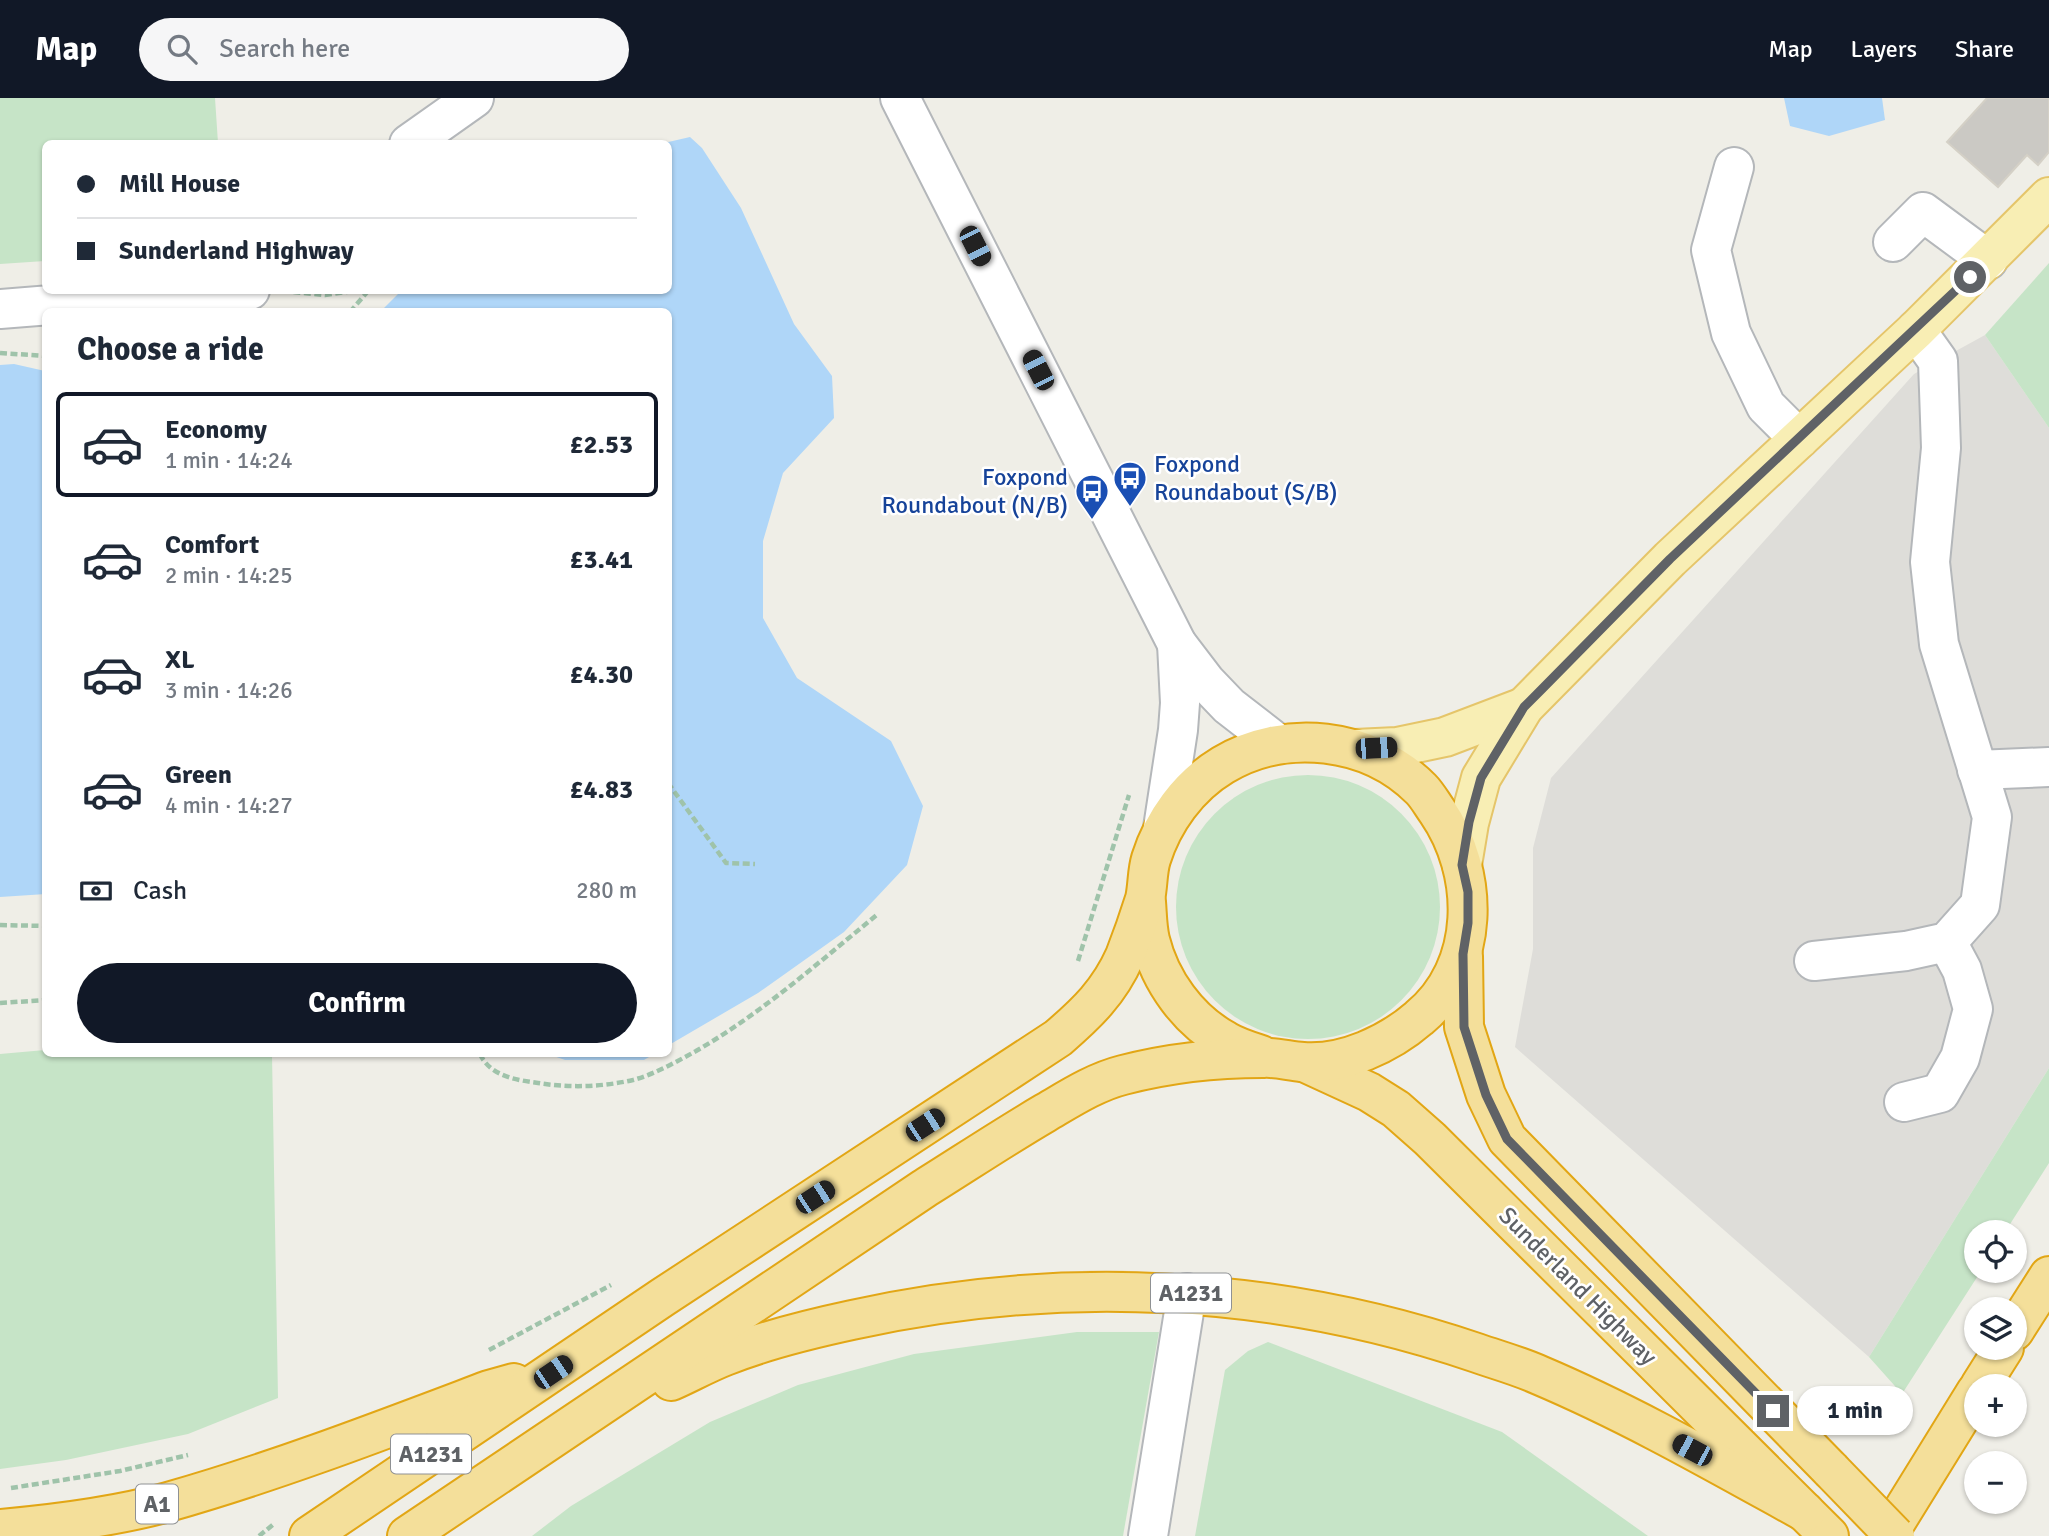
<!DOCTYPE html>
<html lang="en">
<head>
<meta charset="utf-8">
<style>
  :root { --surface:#fff; --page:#f6f6f7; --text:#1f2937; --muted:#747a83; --line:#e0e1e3; --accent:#111827 }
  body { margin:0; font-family:Signika,sans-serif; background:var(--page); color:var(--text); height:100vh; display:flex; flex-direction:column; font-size:26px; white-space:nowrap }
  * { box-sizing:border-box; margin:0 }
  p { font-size:23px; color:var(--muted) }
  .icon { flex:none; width:38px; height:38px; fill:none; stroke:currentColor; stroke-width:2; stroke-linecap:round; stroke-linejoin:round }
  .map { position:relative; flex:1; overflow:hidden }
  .side { position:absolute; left:42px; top:210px; width:630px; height:749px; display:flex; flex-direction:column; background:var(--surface); border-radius:10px; box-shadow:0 2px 5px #0004 }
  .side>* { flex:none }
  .top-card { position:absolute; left:42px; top:42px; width:630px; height:154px; border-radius:10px; box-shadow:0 2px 5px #0004; display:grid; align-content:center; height:154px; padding:0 35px; background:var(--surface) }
  .controls { position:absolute; left:1964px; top:1122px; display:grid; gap:14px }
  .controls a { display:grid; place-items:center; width:63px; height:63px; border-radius:50%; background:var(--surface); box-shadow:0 2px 5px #0004; font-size:35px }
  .end { position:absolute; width:32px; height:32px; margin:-16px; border:9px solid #5f6266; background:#fff; box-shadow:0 0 0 4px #fff }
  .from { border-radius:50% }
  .bubble { position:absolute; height:49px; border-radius:24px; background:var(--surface); box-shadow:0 2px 5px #0004; font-size:23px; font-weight:800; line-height:49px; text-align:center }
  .car { position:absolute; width:21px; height:42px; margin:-21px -10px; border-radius:9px; box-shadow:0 0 5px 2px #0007; background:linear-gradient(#222 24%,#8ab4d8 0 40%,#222 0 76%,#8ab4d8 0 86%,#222 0) }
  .top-card b { display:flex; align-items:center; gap:24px; height:66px; font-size:26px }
  .top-card b+b { border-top:2px solid var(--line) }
  .top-card i { width:18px; height:18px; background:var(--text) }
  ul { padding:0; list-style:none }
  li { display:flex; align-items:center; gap:21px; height:105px; margin:0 14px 10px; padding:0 21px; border:4px solid transparent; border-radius:10px }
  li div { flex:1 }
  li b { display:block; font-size:26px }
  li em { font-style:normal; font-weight:800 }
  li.on { border-color:var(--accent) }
  li>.icon { width:63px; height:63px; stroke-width:1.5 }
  h2 { padding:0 35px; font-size:32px; line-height:84px }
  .pay { display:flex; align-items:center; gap:18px; height:77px; padding:0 35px; font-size:26px }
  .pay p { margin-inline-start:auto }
  .action { display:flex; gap:14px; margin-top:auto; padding:14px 35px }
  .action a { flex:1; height:80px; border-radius:42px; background:var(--accent); color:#fff; font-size:28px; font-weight:800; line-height:80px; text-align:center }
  header { display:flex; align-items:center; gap:42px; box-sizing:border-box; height:98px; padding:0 35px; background:var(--accent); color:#fff }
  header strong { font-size:33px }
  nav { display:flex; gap:38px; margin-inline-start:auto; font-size:24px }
  .search { width:490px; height:63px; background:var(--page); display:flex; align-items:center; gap:18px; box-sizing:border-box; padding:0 24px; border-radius:38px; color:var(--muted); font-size:26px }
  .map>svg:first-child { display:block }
</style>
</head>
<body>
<header>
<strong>Map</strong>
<div class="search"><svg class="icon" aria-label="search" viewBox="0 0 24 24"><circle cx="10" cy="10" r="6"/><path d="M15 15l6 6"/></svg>Search here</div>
<nav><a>Map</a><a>Layers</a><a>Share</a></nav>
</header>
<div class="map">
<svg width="2049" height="1438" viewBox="0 0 2049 1438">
  <rect width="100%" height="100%" fill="#efeee7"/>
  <!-- industrial -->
  <polygon fill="#deddd9" points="1985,237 2049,330 2049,970 1869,1259 1515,949 1533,851 1533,750 1551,680 1914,276"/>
  <!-- green -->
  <g fill="#c6e4c7">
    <polygon points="0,0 215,0 218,45 46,46 45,163 0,166"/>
    <polygon points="2049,165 2049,330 1985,237"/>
    <circle cx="1308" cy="809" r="132"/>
    <polygon points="45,952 46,956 272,956 278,1300 188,1336 66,1362 0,1371 0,956"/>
    <polygon points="2049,970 2049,1065 2005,1134 1976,1134 1976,1172 1981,1173 1902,1296 1869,1259"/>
    <polygon points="1077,1234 1159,1234 1123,1438 532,1438 571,1408 710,1324 798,1287 914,1256"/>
    <polygon points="1268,1244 1502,1334 1648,1438 1195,1438 1225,1272 1248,1253"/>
  </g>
  <!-- water -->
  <g fill="#afd6f8">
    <polygon points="1784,0 1882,0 1885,22 1829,38 1790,28"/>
    <polygon points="690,39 702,50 741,110 794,226 832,278 834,320 783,375 763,443 763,520 797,580 891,643 923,708 907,767 844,834 758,895 669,947 668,214 381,213 401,193 668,192 668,46 664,45"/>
    <polygon points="14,266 45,273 46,796 0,799 0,267"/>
    <polygon points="548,956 654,956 644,962 565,962"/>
  </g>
  <!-- building -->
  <polygon fill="#cbc9c4" stroke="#d4d0c6" stroke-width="2" points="1987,0 2049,0 2049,54 2038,67 2027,57 1998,89 1947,44"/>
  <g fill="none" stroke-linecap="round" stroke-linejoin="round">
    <defs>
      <g id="minor">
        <polyline points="900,0 1177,546 1206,584 1229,608 1278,646"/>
        <polyline points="409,46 474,0"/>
        <polyline points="1734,69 1711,152 1731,235 1766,308 1799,341"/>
        <polyline points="1893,144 1923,114 1988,162"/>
        <polyline points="0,211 113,202 180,205 220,203 250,192"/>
        <polyline points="1977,672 2049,669"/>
        <polyline points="1163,730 1178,632 1180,605 1177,546"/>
        <polyline points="1814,863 1906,853 1947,844 1980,807 1992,719 1939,546 1930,464 1941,350 1938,263 1916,232"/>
        <polyline points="1904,1004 1940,995 1960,960 1973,911 1962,872 1947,844"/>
        <polyline points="1148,1438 1187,1195"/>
      </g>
      <g id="major">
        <polyline points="1355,651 1397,649 1445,639 1524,609"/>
        <polyline points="1462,767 1469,725 1481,680 1524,609 1670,461 1916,232 2049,99"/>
      </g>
      <g id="highway">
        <path d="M 1146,804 C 1147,816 1147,830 1150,842 C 1160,883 1188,922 1226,943 C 1236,949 1249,953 1261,957"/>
        <polyline points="1463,858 1464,929 1486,997 1507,1041 1831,1372"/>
        <polyline points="1306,965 1369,994 1396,1011 1430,1041 1829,1438"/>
        <polyline points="2014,1233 2049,1178"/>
        <path d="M 671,1283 C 689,1275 707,1265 725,1258 C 765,1242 810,1231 852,1222 C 1059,1176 1275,1186 1477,1255 C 1497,1262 1519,1268 1539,1277 C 1631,1316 1718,1366 1805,1414"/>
        <polyline points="1980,1288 2004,1250"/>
        <path d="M 0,1431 C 56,1426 114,1419 168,1404 C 277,1373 383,1332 489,1292 L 514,1285"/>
        <path d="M 309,1438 L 663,1199 L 1058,940 C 1087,915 1109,894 1125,858 C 1132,840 1139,820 1145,801 C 1148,788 1147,774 1151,761 C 1163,723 1188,688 1223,667 C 1285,630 1369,639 1421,691 C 1427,697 1432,706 1437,713 C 1480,775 1481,869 1419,920 C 1389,946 1344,967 1303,964 C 1289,963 1276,959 1263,960 C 1216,960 1169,965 1123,977 C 1095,984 1069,1001 1045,1015 C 1004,1039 965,1065 925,1090 L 407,1438"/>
        <polyline points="1887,1438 1976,1294"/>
      </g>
    </defs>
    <!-- minor casing -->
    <use href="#minor" stroke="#b4b7ba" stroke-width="42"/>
    <!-- major casing -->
    <use href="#major" stroke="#e5c56a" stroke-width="42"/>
    <!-- highway casing -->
    <use href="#highway" stroke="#e2a615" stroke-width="42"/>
    <!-- path -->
    <g stroke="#9fc3aa" stroke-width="4.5" stroke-dasharray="7 3.5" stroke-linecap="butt">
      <polyline points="283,193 325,197 361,192"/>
      <polyline points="350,214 369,192"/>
      <polyline points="0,255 46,258"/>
      <polyline points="668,685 726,765 755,766"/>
      <polyline points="0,827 46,828"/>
      <polyline points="1078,863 1129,697"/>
      <polyline points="0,905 46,902"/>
      <path d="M 480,956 C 490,978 516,982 538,985 C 570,990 602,989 633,982 C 655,976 676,964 696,953 C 762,915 819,864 878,816"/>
      <polyline points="489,1252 611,1187"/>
      <polyline points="11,1390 120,1373 188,1357"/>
      <polyline points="259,1438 275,1425"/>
    </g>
    <!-- minor -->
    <use href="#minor" stroke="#fff" stroke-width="38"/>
    <!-- major -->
    <use href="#major" stroke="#f8eeb4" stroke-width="38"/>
    <!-- highway -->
    <use href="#highway" stroke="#f4df9a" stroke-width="38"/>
    <defs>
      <polyline id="highway-bridge" points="1831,1372 1895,1438"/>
    </defs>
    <!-- highway-bridge casing -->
    <use href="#highway-bridge" stroke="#e2a615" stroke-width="42" stroke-linecap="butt"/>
    <!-- highway-bridge -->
    <use href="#highway-bridge" stroke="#f4df9a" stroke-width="38"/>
  </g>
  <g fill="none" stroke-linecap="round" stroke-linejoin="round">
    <!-- route -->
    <polyline stroke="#5f6266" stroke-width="9" points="1773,1313 1507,1041 1486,997 1464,929 1463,856 1468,825 1468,794 1462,767 1469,724 1481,680 1524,609 1542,591 1670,461 1970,179"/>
  </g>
  <!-- icons -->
  <defs>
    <symbol id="bus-pin" viewBox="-11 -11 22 30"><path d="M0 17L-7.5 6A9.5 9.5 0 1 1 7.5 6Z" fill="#1a4fb4" stroke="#fff"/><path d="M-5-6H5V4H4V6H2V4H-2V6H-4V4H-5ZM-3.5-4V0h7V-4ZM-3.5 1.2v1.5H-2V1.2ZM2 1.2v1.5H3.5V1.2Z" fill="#fff"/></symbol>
  </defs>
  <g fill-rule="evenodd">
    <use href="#bus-pin" x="1111" y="361" width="38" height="52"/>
    <use href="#bus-pin" x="1073" y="374" width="38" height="52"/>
  </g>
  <g text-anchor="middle" stroke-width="5" stroke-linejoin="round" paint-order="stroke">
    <!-- shield labels -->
    <g fill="#fff" stroke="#8f9194" stroke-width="2">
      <rect x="1151" y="1175.5" width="80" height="39" rx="5"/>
      <rect x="391" y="1336.5" width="80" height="39" rx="5"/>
      <rect x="136" y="1386.5" width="42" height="39" rx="5"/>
    </g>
    <g font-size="23" font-weight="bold" fill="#5f6266">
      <text x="1191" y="1203">A1231</text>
      <text x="431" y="1364">A1231</text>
      <text x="157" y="1414">A1</text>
    </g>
    <!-- transit labels -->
    <g font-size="24" fill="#164399" stroke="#fff" text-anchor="start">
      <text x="1154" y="374">Foxpond<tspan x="1154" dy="28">Roundabout (S/B)</tspan></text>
      <text x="1068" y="387" text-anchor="end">Foxpond<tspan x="1068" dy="28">Roundabout (N/B)</tspan></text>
    </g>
    <!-- street labels -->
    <g font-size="24" fill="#5f6266" stroke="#fff">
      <text transform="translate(1578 1188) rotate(45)" y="8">Sunderland Highway</text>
    </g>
  </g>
</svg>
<div class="controls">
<a><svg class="icon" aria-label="locate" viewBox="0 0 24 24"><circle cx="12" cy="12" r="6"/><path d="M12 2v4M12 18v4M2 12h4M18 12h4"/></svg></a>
<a><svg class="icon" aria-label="layers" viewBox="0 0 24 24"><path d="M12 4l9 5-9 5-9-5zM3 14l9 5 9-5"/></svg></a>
<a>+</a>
<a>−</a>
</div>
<i class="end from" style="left:1970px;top:179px"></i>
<i class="end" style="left:1773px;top:1313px"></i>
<div class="bubble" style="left:1797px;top:1288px;width:116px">1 min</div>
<i class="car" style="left:975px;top:148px;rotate:153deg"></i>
<i class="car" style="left:1038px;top:272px;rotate:333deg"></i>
<i class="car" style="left:1376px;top:650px;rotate:87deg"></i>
<i class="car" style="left:925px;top:1027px;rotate:57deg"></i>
<i class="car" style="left:815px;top:1099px;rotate:57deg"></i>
<i class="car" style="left:553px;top:1274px;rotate:56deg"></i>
<i class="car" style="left:1692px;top:1352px;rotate:298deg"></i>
<div class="top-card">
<b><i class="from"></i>Mill House</b>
<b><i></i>Sunderland Highway</b>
</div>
<section class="side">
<h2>Choose a ride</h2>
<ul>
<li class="on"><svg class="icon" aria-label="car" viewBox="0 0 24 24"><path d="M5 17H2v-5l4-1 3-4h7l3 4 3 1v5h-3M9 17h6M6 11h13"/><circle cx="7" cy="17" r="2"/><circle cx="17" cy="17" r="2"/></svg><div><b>Economy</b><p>1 min · 14:24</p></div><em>£2.53</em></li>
<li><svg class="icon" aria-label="car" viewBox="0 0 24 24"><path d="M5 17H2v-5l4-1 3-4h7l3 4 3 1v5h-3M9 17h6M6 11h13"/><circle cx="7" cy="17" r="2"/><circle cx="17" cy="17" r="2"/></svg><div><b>Comfort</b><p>2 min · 14:25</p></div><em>£3.41</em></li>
<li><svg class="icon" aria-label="car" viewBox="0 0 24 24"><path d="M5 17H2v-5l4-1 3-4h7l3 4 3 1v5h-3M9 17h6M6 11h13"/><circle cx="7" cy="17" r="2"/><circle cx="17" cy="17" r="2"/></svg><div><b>XL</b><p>3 min · 14:26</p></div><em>£4.30</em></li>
<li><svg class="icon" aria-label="car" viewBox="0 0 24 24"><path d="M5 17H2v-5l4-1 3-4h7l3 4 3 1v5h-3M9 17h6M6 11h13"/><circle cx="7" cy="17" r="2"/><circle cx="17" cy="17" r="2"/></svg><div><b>Green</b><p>4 min · 14:27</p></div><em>£4.83</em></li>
</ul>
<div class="pay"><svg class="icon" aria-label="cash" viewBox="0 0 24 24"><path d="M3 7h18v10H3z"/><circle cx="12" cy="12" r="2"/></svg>Cash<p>280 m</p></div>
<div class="action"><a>Confirm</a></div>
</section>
</div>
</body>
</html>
